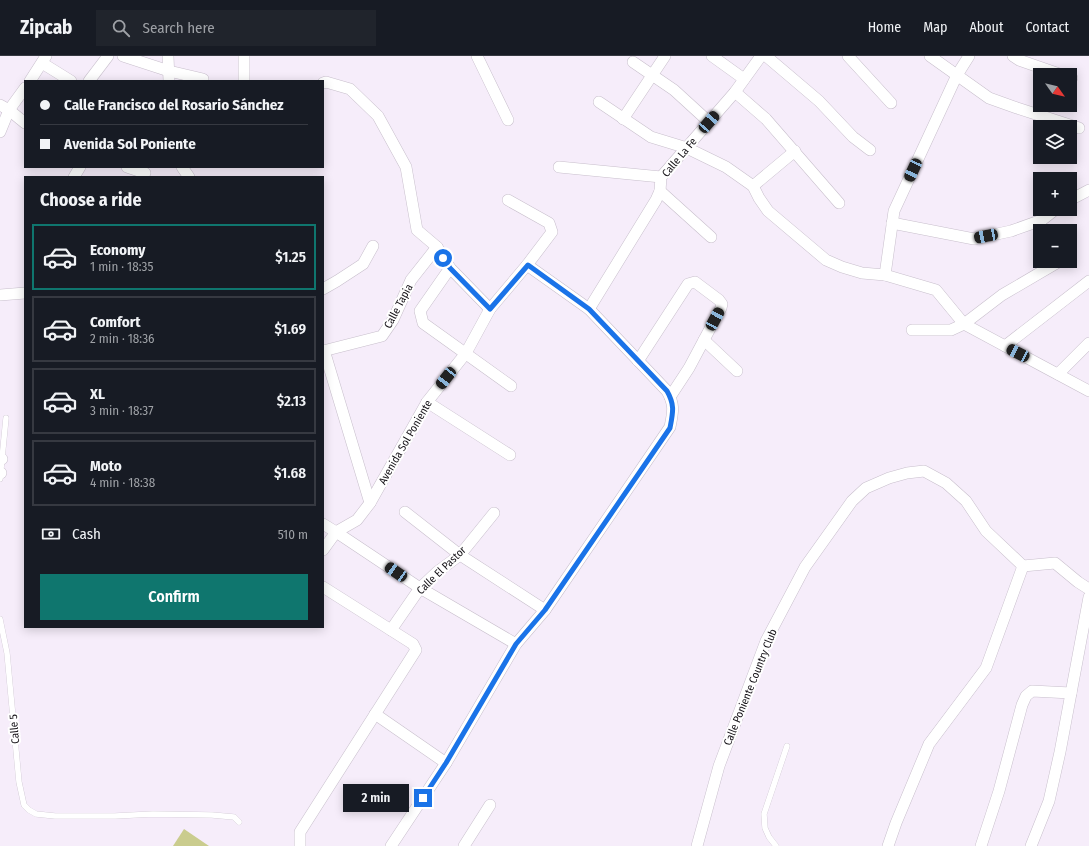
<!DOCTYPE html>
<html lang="en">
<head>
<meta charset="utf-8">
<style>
  :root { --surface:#171b24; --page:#20242c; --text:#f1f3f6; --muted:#9ea1a6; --line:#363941; --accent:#0f766e }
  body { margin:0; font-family:"Fira Sans Condensed",sans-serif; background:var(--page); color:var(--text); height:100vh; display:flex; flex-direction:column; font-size:15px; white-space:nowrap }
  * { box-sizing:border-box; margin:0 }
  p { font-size:13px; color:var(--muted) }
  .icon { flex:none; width:22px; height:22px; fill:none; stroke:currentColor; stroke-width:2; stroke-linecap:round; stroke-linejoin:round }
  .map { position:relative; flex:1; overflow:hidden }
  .side { position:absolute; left:24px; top:120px; width:300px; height:452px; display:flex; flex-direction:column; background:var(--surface); border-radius:0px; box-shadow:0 2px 10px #0003 }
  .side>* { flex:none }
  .banner { position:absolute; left:24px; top:24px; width:300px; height:88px; border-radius:0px; box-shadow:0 2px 10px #0003; display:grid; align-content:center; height:88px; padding:0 16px; background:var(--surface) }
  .needle { width:26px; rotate:124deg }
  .tools { position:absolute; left:1033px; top:12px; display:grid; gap:8px }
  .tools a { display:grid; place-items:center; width:44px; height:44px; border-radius:0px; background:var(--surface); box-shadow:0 2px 10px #0003; font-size:20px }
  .end { position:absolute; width:18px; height:18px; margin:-9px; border:5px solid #1a73e8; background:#fff; box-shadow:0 0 0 2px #fff }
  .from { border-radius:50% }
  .bubble { position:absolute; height:28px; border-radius:0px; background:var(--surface); box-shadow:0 2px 10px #0003; font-size:13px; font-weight:600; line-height:28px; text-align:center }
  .car { position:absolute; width:12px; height:24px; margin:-12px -6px; border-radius:5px; box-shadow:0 0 3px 1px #0007; background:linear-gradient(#222 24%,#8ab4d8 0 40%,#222 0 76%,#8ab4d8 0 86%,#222 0) }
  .banner b { display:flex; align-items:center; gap:14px; height:38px; font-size:15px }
  .banner b+b { border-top:1px solid var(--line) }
  .banner i { width:10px; height:10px; background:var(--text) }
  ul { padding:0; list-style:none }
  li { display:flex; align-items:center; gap:12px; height:66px; margin:0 8px 6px; padding:0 8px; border:2px solid var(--line); border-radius:0px }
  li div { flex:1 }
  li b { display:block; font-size:15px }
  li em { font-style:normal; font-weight:600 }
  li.selected { border-color:var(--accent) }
  li>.icon { width:36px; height:36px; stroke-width:1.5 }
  h2 { padding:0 16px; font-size:18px; line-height:48px }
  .pay { display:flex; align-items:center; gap:10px; height:44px; padding:0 16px; font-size:15px }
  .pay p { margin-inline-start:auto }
  .primary-button { display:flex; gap:8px; margin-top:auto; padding:8px 16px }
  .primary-button a { flex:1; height:46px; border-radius:0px; background:var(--accent); color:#fff; font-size:16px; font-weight:600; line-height:46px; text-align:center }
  header { display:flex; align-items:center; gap:24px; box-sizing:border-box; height:56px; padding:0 20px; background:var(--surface); border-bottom:1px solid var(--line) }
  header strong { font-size:19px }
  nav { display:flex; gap:22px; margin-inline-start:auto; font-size:14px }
  .search { width:280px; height:36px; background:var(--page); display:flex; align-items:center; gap:10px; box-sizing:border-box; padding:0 14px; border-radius:0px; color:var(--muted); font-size:15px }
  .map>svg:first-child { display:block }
</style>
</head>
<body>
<header>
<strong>Zipcab</strong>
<div class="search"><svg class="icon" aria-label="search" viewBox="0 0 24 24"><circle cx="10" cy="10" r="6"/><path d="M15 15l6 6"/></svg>Search here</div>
<nav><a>Home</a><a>Map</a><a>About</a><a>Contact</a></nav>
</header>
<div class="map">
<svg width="1089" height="790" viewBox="0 0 1089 790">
  <rect width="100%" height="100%" fill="#f6edfa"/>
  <!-- green -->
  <polygon fill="#cacc8e" points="184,773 209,790 173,790"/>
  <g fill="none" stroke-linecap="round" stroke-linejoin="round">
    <defs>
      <g id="service">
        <polyline points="0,423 6,362"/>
        <polyline points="0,563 7,597 19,726 24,749 29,754 36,758 55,760 115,760 153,758 212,759 234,761 239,766"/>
        <polyline points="776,790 769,781 765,772 764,758 787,690"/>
      </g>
      <g id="minor">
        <polyline points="123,0 169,15 203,23"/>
        <polyline points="168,0 169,25"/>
        <polyline points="477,0 508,64"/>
        <polyline points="712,0 744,23"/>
        <polyline points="766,0 819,45 853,81 870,94"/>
        <polyline points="848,0 891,47"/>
        <polyline points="930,0 989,42 1017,52 1079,72"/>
        <polyline points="1013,0 1019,4 1062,19"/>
        <polyline points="633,6 674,34 709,66"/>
        <polyline points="42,7 71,25"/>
        <polyline points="1070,22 1072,22"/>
        <polyline points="30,25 46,0"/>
        <polyline points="89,25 108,0"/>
        <polyline points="244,25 244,0"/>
        <polyline points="323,27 326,26 350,33 378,60 406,111 417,174 437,191 450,212 490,253"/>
        <polyline points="735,36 766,63 839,147"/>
        <polyline points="599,46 651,81 687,92 726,111 753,130 759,142 768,155 826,204 842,211 862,217 885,219 936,234 964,268 1089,335"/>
        <polyline points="0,49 9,54 25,67"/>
        <polyline points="623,63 665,0"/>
        <polyline points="0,76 9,54 25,32"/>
        <polyline points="127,111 145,117"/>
        <polyline points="182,111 189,121"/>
        <polyline points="559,111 661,121"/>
        <polyline points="74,121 80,111"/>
        <polyline points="753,130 795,95"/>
        <polyline points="660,135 711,181"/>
        <polyline points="508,144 549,167 552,176 527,209"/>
        <polyline points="1070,144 1089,134"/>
        <polyline points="892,167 974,183 1011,175 1042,164 1056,153"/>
        <polyline points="450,212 420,255 423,267 511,330"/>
        <polyline points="885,219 894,155 957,19 969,0"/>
        <polyline points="323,233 337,225 363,208 373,190"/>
        <polyline points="0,239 25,237"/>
        <polyline points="589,253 656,144 660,135 661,121 735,36 761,0"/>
        <polyline points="912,274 951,274 964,268 1002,239 1060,205"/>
        <polyline points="704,284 737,315"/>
        <polyline points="1005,290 1089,225"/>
        <polyline points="324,294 370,447"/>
        <polyline points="323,295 382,280 393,264 411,224 437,191"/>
        <polyline points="638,305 688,228 695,226 719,244 722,248 721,252 689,312 670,341"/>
        <polyline points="1058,318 1089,287"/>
        <polyline points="427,346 510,399"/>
        <polyline points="0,402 2,403"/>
        <polyline points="0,417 1,417"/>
        <polyline points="405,456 460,499 545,554"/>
        <path d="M 323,468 L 336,476 L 357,464 L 370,447 L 427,346 L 466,297 L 490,253 L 527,209 L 589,253 L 667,335 C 675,349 673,356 670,371 L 545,554 L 516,588 L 446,707 L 391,790"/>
        <polyline points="323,494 336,476 420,532 516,588"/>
        <polyline points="1023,510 1055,507 1078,526 1089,533"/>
        <polyline points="391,574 420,532 437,516 460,499 494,457"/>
        <polyline points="375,658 446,707"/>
        <polyline points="300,790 300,776 416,594 413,588 323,531"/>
        <polyline points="464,790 490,749"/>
        <polyline points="697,790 719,710 766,585 805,511 852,445 866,432 889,422 907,417 924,415 946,427 966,445 986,475 1023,510"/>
        <polyline points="888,790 896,767 929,688 986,612 1023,510"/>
        <polyline points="981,790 999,735 1022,649 1026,640 1032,635 1071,637"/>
        <polyline points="1031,790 1049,745 1060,696 1089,541"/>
      </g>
    </defs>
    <!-- service casing -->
    <use href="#service" stroke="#c8bfcc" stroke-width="6"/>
    <!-- minor casing -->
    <use href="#minor" stroke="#c8bfcc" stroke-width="12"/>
    <!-- service -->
    <use href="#service" stroke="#fff" stroke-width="5.5"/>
    <!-- minor -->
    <use href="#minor" stroke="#fff" stroke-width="11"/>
  </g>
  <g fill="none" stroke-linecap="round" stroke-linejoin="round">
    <!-- route -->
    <path stroke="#1a73e8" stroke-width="5" d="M 423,742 L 446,707 L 516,588 L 545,554 L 670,372 C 673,356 675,349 667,335 L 589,253 L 528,209 L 490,253 L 450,212 L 443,202"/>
  </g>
  <g text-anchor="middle" stroke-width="4" stroke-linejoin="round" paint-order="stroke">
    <!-- street labels -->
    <g font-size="11" fill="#161318" stroke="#fff">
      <text transform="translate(679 101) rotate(-50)" y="4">Calle La Fe</text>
      <text transform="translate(398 250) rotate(-62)" y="4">Calle Tapia</text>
      <text transform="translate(405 386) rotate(-60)" y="4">Avenida Sol Poniente</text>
      <text transform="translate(441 514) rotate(-44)" y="4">Calle El Pastor</text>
      <text transform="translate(750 631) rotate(-68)" y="4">Calle Poniente Country Club</text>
      <text transform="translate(14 673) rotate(-95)" y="4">Calle 5</text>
    </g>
  </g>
</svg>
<div class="tools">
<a><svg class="needle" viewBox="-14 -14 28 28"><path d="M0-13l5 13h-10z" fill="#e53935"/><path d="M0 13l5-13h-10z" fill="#9ea1a6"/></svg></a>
<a><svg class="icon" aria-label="layers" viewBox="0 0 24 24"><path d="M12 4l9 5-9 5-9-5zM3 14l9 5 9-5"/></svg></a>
<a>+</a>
<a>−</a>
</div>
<i class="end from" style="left:443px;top:202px"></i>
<i class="end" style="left:423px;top:742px"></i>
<div class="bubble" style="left:343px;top:728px;width:66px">2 min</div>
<i class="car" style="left:709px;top:66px;rotate:41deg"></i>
<i class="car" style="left:913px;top:114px;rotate:205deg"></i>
<i class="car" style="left:986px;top:180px;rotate:259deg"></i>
<i class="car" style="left:715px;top:263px;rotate:28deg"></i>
<i class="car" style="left:1018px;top:297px;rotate:297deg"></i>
<i class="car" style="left:446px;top:322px;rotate:218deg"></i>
<i class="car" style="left:396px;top:516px;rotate:304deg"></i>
<div class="banner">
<b><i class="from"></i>Calle Francisco del Rosario Sánchez</b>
<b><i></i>Avenida Sol Poniente</b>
</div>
<section class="side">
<h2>Choose a ride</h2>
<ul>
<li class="selected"><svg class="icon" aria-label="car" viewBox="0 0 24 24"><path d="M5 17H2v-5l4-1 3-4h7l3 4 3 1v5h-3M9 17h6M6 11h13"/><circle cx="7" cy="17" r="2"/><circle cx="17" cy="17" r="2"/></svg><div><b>Economy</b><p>1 min · 18:35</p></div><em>$1.25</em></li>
<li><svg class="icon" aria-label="car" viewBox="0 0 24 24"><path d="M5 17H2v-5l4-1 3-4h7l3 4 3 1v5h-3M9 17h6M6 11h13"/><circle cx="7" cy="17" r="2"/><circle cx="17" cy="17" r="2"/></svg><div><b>Comfort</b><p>2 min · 18:36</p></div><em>$1.69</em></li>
<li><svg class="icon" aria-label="car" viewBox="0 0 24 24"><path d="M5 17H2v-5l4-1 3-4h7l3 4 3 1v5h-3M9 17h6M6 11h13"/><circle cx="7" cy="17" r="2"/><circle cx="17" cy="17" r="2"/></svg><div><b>XL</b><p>3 min · 18:37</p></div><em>$2.13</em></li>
<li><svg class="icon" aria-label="car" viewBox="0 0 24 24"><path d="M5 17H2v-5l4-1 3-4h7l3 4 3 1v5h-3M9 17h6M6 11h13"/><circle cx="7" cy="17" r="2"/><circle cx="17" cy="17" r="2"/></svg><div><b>Moto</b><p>4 min · 18:38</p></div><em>$1.68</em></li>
</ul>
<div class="pay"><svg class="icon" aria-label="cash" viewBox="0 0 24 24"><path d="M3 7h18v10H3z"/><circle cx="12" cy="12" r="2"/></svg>Cash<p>510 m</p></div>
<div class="primary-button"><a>Confirm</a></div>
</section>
</div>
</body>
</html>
